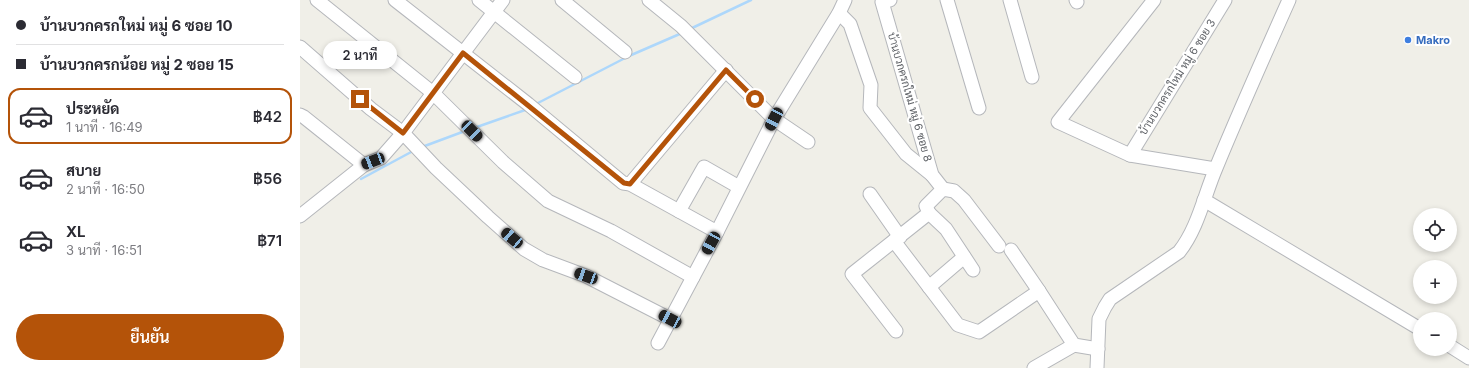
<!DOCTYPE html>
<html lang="th">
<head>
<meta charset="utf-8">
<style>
  :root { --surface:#fff; --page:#f2f2f3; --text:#2b2b33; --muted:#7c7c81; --line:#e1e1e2; --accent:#b45309 }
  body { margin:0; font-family:Inter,Sarabun,sans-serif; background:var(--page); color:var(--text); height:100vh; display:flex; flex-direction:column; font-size:15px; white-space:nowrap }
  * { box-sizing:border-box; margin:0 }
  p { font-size:13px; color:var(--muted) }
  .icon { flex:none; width:22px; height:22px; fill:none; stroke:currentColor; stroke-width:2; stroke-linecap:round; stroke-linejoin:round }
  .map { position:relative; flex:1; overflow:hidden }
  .side { display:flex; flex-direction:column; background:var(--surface); width:300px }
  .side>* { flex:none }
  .hud { display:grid; align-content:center; height:88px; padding:0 16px; background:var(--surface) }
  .fabs { position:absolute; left:1113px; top:208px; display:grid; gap:8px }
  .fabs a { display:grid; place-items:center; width:44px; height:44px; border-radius:50%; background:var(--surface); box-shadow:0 2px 6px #0003; font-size:20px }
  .end { position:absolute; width:18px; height:18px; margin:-9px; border:5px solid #b45309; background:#fff; box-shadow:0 0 0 2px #fff }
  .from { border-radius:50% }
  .bubble { position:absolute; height:28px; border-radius:14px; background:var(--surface); box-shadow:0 2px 6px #0003; font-size:13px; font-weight:600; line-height:28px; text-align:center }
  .car { position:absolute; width:12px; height:24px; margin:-12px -6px; border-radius:5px; box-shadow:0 0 3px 1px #0007; background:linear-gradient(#222 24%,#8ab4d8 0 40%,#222 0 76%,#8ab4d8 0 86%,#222 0) }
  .hud b { display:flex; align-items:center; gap:14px; height:38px; font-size:15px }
  .hud b+b { border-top:1px solid var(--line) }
  .hud i { width:10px; height:10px; background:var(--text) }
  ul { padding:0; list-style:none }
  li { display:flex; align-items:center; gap:12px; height:56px; margin:0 8px 6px; padding:0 8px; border:2px solid transparent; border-radius:12px }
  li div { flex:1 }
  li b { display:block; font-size:15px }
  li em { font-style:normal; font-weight:600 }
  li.active { border-color:var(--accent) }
  li>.icon { width:36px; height:36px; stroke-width:1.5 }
  .cta { display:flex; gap:8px; margin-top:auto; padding:8px 16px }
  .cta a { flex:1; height:46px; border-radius:24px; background:var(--accent); color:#fff; font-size:16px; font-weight:600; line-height:46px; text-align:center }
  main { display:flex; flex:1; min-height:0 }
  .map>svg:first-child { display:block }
</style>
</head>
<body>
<main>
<section class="side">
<div class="hud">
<b><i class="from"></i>บ้านบวกครกใหม่ หมู่ 6 ซอย 10</b>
<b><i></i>บ้านบวกครกน้อย หมู่ 2 ซอย 15</b>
</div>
<ul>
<li class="active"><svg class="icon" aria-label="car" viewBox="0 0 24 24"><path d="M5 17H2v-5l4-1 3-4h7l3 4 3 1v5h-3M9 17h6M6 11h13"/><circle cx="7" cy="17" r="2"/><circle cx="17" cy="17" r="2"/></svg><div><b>ประหยัด</b><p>1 นาที · 16:49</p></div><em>฿42</em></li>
<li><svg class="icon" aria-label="car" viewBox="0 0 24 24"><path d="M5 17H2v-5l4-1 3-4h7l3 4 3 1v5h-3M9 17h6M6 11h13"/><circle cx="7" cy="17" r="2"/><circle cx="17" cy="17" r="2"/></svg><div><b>สบาย</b><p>2 นาที · 16:50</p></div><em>฿56</em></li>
<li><svg class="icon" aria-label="car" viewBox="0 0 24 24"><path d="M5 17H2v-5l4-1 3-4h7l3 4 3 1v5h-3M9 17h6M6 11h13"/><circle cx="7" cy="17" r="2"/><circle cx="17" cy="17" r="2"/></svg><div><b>XL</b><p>3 นาที · 16:51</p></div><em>฿71</em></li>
</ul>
<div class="cta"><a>ยืนยัน</a></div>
</section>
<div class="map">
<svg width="1169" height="368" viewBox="0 0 1169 368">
  <rect width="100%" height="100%" fill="#f0efe8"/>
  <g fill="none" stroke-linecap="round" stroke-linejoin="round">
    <!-- stream -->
    <g stroke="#add7fb" stroke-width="2.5">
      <polyline points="390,29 451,0"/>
      <polyline points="236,104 329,56 382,33"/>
      <polyline points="174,128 228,109"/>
      <polyline points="122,147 165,131"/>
      <polyline points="61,179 113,151"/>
    </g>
    <defs>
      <g id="minor">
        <polyline points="17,0 133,93 203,162 248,201 311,231 393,277"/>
        <polyline points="95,0 228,104 323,183 330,184 417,232"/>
        <polyline points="179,0 275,77"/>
        <polyline points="262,0 325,52"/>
        <polyline points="349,0 381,26 474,119 508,142"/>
        <polyline points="590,0 582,2 632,175 643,189"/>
        <polyline points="647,0 679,108"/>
        <polyline points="710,0 732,77"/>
        <polyline points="776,0 777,2"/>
        <polyline points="854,0 758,122 830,155 915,169"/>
        <polyline points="539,13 550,24 571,85 570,108 606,154 632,175"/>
        <polyline points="0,47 71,109 103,133 136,168 188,217 224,249 243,260 286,276 370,319"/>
        <polyline points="0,115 4,117 64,165 81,158 103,133 203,0"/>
        <polyline points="830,155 925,0"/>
        <polyline points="330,184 426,70"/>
        <polyline points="570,194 600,237"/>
        <polyline points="904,200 1120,329"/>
        <polyline points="379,211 404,167 439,187"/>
        <polyline points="629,213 646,229 673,270"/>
        <polyline points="0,216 64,165"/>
        <polyline points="594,241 658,325 679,332 739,291 774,345 798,349"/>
        <polyline points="711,250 739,291"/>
        <polyline points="629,287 664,257"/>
        <polyline points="596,331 552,274 629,213 626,206 643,189 654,191 664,200 699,246"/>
        <polyline points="358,343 417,232 474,119 539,13 545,0"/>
        <polyline points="1150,346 1169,358"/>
        <polyline points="734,368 774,345"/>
        <path d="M 797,368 L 799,319 L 805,307 L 810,299 L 879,252 C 898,228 904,196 916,168 C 939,112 964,56 989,0"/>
      </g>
    </defs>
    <!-- minor casing -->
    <use href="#minor" stroke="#b5b7bb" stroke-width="15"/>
    <!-- minor -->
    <use href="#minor" stroke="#fff" stroke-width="13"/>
  </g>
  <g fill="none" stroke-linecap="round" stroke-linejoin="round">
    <!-- route -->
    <polyline stroke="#b45309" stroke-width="5" points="60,99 103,133 163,53 324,183 330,184 426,70 455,99"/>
  </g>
  <!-- markers -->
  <circle fill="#3f7fe0" stroke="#fff" stroke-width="1.5" cx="1108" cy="40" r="4"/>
  <g text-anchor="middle" stroke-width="4" stroke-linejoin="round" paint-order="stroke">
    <!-- shop labels -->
    <g font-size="11" font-weight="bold" fill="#366cbe" stroke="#fff" text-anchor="start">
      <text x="1116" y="44">Makro</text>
    </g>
    <!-- street labels -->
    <g font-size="11" fill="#5f6267" stroke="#fff">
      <text transform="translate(877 77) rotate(-58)" y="4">บ้านบวกครกใหม่ หมู่ 6 ซอย 3</text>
      <text transform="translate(610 97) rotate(74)" y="4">บ้านบวกครกใหม่ หมู่ 6 ซอย 8</text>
    </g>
  </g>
</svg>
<div class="fabs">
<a><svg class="icon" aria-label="locate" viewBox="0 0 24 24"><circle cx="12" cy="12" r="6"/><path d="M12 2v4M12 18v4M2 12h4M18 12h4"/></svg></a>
<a>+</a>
<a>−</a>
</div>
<i class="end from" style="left:455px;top:99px"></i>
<i class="end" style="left:60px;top:99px"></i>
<div class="bubble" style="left:23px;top:41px;width:74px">2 นาที</div>
<i class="car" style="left:474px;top:119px;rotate:207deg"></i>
<i class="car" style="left:172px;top:131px;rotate:135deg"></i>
<i class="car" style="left:73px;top:161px;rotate:249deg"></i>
<i class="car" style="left:212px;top:238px;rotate:311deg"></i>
<i class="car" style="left:411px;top:243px;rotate:209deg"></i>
<i class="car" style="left:286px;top:276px;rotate:290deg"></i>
<i class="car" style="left:370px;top:319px;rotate:298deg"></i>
</div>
</main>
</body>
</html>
